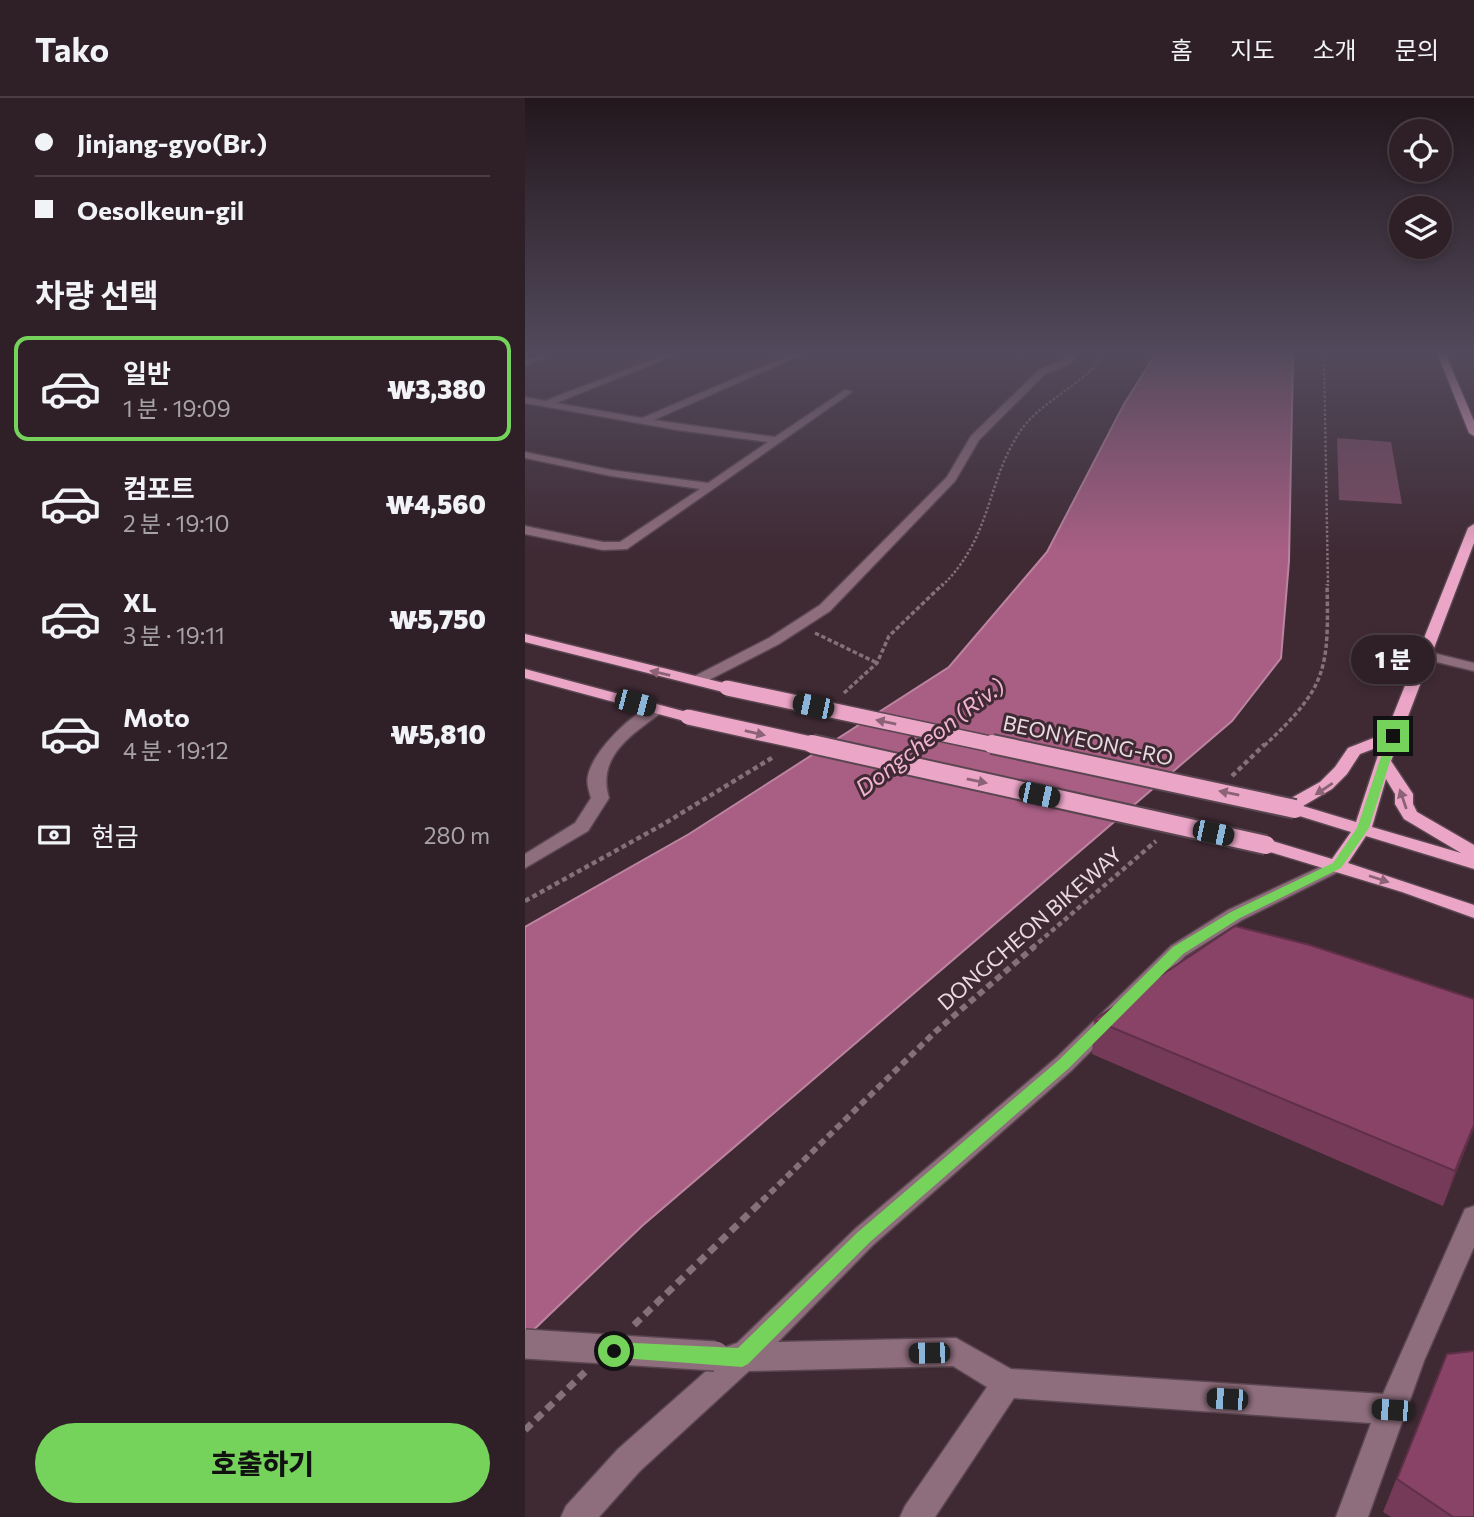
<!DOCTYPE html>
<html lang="ko">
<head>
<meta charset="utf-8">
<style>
  :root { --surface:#2f2027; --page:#3b2d33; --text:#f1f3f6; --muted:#a7a3a7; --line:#4a3e44; --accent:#75d25b }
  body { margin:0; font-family:Commissioner,"Noto Sans KR",sans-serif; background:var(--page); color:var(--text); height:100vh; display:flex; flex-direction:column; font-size:26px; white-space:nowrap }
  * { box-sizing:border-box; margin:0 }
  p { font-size:23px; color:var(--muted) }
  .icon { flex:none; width:38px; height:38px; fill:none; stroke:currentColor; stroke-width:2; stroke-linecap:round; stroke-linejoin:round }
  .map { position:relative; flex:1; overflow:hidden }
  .details { display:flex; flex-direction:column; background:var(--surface); width:525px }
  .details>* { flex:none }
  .hud { display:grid; align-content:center; height:154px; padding:0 35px; background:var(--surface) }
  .fabs { position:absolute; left:864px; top:21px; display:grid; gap:14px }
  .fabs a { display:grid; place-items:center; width:63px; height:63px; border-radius:50%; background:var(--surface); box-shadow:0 4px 10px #0003,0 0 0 2px var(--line); font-size:35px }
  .end { position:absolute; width:32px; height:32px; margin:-16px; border:9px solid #75d25b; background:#111; box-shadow:0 0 0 4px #111 }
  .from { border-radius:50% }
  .bubble { position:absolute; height:49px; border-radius:24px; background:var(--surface); box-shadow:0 4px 10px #0003,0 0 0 2px var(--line); font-size:23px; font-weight:800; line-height:49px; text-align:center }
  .car { position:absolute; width:21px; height:42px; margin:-21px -10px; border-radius:9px; box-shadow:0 0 5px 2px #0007; background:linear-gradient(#222 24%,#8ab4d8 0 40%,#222 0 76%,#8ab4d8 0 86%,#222 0) }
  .hud b { display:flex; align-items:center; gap:24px; height:66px; font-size:26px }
  .hud b+b { border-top:2px solid var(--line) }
  .hud i { width:18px; height:18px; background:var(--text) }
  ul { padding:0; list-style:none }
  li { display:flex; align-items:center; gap:21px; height:105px; margin:0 14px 10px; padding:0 21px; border:4px solid transparent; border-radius:14px }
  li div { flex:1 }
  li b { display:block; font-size:26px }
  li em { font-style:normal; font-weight:800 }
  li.current { border-color:var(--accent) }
  li>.icon { width:63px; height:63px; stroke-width:1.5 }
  h2 { padding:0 35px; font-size:32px; line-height:84px }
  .pay { display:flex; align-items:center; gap:18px; height:77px; padding:0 35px; font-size:26px }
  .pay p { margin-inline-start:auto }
  .button { display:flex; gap:14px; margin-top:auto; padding:14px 35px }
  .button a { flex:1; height:80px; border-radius:42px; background:var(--accent); color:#111; font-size:28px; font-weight:800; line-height:80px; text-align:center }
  header { display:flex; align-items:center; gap:42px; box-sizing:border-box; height:98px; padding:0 35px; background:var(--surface); border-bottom:2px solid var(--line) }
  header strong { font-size:33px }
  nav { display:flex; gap:38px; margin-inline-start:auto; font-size:24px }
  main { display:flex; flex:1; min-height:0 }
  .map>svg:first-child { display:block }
</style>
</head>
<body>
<header>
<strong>Tako</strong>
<nav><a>홈</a><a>지도</a><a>소개</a><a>문의</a></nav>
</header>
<main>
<section class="details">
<div class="hud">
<b><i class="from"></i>Jinjang-gyo(Br.)</b>
<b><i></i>Oesolkeun-gil</b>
</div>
<h2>차량 선택</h2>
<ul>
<li class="current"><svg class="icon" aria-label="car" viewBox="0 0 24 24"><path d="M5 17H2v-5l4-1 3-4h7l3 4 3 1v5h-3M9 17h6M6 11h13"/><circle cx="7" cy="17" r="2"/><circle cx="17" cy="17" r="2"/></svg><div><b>일반</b><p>1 분 · 19:09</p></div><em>₩3,380</em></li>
<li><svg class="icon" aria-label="car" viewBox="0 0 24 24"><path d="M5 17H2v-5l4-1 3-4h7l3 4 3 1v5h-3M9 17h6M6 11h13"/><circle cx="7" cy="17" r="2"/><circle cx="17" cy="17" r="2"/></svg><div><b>컴포트</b><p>2 분 · 19:10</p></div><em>₩4,560</em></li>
<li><svg class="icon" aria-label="car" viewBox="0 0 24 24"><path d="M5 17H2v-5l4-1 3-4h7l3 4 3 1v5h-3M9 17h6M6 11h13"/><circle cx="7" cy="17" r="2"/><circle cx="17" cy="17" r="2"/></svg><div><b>XL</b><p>3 분 · 19:11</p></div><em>₩5,750</em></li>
<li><svg class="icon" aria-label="car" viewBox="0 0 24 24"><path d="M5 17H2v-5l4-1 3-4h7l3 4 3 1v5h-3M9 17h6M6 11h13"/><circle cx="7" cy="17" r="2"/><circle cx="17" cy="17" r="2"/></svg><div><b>Moto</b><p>4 분 · 19:12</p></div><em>₩5,810</em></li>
</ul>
<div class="pay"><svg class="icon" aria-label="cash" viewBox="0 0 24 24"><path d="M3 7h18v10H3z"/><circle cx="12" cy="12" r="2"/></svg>현금<p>280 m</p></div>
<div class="button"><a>호출하기</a></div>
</section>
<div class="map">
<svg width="949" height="1419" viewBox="0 0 949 1419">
  <rect width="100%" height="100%" fill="#3f2a34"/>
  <!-- green -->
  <polygon fill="#7a4a62" points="812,340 866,344 877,406 814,402"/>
  <!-- water -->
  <polygon fill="#a95f84" stroke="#bc84a0" stroke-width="2" points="630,257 768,257 764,463 756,560 707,623 117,1128 0,1240 0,829 164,736 424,569 522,454 599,306"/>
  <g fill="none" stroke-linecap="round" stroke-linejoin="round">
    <defs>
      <g id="minor">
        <polygon points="15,257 26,257 0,268 0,262"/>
        <polygon points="139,257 150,257 31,305 117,320 265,257 276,257 129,322 250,339 320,292 327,294 102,451 78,452 0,436 0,428 78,444 95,444 175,391 86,378 0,360 0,354 86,372 183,385 243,344 152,332 0,305 0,299 20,303"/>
        <polygon points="544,257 553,257 543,267 520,276 454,342 430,383 305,513 254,546 176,586 166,586 166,580 244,540 295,507 422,379 446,338 514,272 537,263"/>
        <polygon points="900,553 949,565 949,573 895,560 895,554"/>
        <path d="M 132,606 L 137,608 L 140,611 L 137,614 C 108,636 71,658 84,700 L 63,733 L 0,770 L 0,756 L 50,725 L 66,700 C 64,693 61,685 63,678 C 67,654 109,612 132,606 Z"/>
        <polygon points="812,761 821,767 819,771 717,822 660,858 547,972 348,1147 253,1244 431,1240 486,1271 858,1296 940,1111 949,1108 949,1149 899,1263 843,1419 811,1419 846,1325 489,1300 410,1419 375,1419 380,1408 462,1289 428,1268 224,1273 115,1373 74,1419 36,1419 41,1408 93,1351 197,1259 201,1249 212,1245 330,1131 531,960 646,848 703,812"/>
      </g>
      <g id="major">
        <polygon points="913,257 921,257 949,323 949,338 944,335"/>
        <path d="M 949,426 L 949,445 L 866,663 L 888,696 L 888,706 L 892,714 L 949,747 L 949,771 L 841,738 L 823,765 L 949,807 L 949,820 L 877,794 L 735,751 L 732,747 L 741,741 L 807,761 L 826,734 L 755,712 L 752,708 L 795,684 L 810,669 L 823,650 L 861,635 L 943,430 ZM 856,648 L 831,724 L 778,708 L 807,691 L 822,676 L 835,656 ZM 861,681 L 870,696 L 870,706 L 879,721 L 936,755 L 847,729 Z"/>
        <polygon points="0,536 207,587 210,590 202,595 0,544"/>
        <polygon points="0,571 169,616 171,619 163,624 0,580"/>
      </g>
    </defs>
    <!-- minor casing -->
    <use href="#minor" stroke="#5a4650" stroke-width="3"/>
    <!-- major casing -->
    <use href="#major" stroke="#5a4650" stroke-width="3"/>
    <!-- path-far4 -->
    <g stroke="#837079" stroke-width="2.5" stroke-dasharray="2.5 2" stroke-linecap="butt">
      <polyline points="799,257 803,488"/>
      <path d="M 417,488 C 468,438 461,383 496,332 C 518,301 561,286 578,257"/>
    </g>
    <!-- path-far3 -->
    <g stroke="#837079" stroke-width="3.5" stroke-dasharray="4.5 2.5" stroke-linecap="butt">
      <polyline points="290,535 352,565"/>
      <polyline points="319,595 352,565 364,538 418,486"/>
      <path d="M 739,648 C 802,589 804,572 802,486"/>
    </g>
    <!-- path-far2 -->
    <g stroke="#837079" stroke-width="4.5" stroke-dasharray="5 3.5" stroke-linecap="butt">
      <polyline points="707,678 740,646"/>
      <polyline points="0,803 137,727 250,658"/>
      <polyline points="507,850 631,743"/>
    </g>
    <!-- path-far1 -->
    <polyline stroke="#837079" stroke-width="6" stroke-dasharray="7 4.5" stroke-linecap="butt" points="237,1103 410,934 510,848"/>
    <!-- path -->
    <g stroke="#837079" stroke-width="7" stroke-dasharray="9 6" stroke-linecap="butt">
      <polyline points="109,1227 239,1101"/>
      <polyline points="0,1332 60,1274"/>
    </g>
    <!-- minor -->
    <use href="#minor" fill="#8e6d7c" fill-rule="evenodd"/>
    <!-- major -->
    <use href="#major" fill="#eba6c7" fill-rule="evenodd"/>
    <defs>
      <polyline id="minor-bridge" points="0,1246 190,1258"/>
      <g id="major-bridge-far1">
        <polyline points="202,590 475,648"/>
        <polyline points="163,619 295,648"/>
      </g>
      <g id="major-bridge">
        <polyline points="287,646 741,747"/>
        <polyline points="467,646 770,711"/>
      </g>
    </defs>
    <!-- minor-bridge casing -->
    <use href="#minor-bridge" stroke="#5a4650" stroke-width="32" stroke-linecap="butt"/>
    <!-- major-bridge-far1 casing -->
    <use href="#major-bridge-far1" stroke="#5a4650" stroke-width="18" stroke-linecap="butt"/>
    <!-- major-bridge casing -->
    <use href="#major-bridge" stroke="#5a4650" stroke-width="22" stroke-linecap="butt"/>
    <!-- minor-bridge -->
    <use href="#minor-bridge" stroke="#8e6d7c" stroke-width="29"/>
    <!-- major-bridge-far1 -->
    <use href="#major-bridge-far1" stroke="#eba6c7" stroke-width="15"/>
    <!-- major-bridge -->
    <use href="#major-bridge" stroke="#eba6c7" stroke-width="18"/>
  </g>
  <!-- wall -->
  <g fill="#763a59">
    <polygon points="949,901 949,1030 918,1108 567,956 569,922"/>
    <polygon points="908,1290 949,1419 866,1419 858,1414"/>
  </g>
  <!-- shaded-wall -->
  <polygon fill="#602f48" points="949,1027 949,1030 918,1108 930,1073"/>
  <!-- building -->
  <g fill="#894367" stroke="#602f48" stroke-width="2">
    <polygon points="710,828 785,847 949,901 949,1027 930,1073 569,922"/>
    <polygon points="949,1253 949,1419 928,1419 872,1381 922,1256"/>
  </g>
  <!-- one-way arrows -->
  <defs><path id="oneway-solid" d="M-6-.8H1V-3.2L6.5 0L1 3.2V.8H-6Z" transform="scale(1.75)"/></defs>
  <g fill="#8c6276">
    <use href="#oneway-solid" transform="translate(135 575) rotate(-167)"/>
    <use href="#oneway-solid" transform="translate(361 624) rotate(-168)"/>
    <use href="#oneway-solid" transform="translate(230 635) rotate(13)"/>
    <use href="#oneway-solid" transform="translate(452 683) rotate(12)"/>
    <use href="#oneway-solid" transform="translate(799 691) rotate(146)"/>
    <use href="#oneway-solid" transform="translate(704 695) rotate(-168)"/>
    <use href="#oneway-solid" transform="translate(878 701) rotate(-109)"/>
    <use href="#oneway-solid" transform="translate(854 781) rotate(18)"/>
  </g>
  <!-- sky -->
  <linearGradient id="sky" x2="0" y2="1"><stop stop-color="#23171d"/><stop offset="0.56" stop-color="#524a5c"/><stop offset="1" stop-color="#524a5c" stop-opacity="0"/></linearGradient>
  <rect width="949" height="455" fill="url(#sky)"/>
  <!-- route -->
  <polygon fill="#75d25b" points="868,635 873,638 844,730 816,770 715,820 658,856 544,970 345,1144 223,1266 217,1269 83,1259 80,1253 83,1246 89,1244 213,1250 333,1134 534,962 648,849 706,814 808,765 832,730 863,638"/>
  <g text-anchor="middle" stroke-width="6" stroke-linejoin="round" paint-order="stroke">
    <!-- street labels -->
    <g font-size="21" fill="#e8dae0" stroke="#3f2a34">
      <text transform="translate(563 643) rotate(12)" y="7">BEONYEONG-RO</text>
      <text transform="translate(505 831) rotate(-41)" y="7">DONGCHEON BIKEWAY</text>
    </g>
    <!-- water labels -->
    <g font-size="23" font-style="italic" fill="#f3b4d2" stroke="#3f2a34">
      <text transform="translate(405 639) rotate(-37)" y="8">Dongcheon (Riv.)</text>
    </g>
  </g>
</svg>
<div class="fabs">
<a><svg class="icon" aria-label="locate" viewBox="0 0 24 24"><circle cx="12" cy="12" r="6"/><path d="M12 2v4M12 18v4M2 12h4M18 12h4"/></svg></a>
<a><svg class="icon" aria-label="layers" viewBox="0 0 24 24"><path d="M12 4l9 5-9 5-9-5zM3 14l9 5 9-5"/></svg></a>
</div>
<i class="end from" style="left:89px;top:1253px"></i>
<i class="end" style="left:868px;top:638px"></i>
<div class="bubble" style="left:826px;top:537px;width:84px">1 분</div>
<i class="car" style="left:110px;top:605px;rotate:105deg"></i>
<i class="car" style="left:288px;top:608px;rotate:282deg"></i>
<i class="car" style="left:514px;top:697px;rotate:102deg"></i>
<i class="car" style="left:688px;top:735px;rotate:102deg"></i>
<i class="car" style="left:404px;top:1255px;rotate:269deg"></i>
<i class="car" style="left:702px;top:1301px;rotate:274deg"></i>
<i class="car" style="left:867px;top:1312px;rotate:274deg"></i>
</div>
</main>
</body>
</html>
